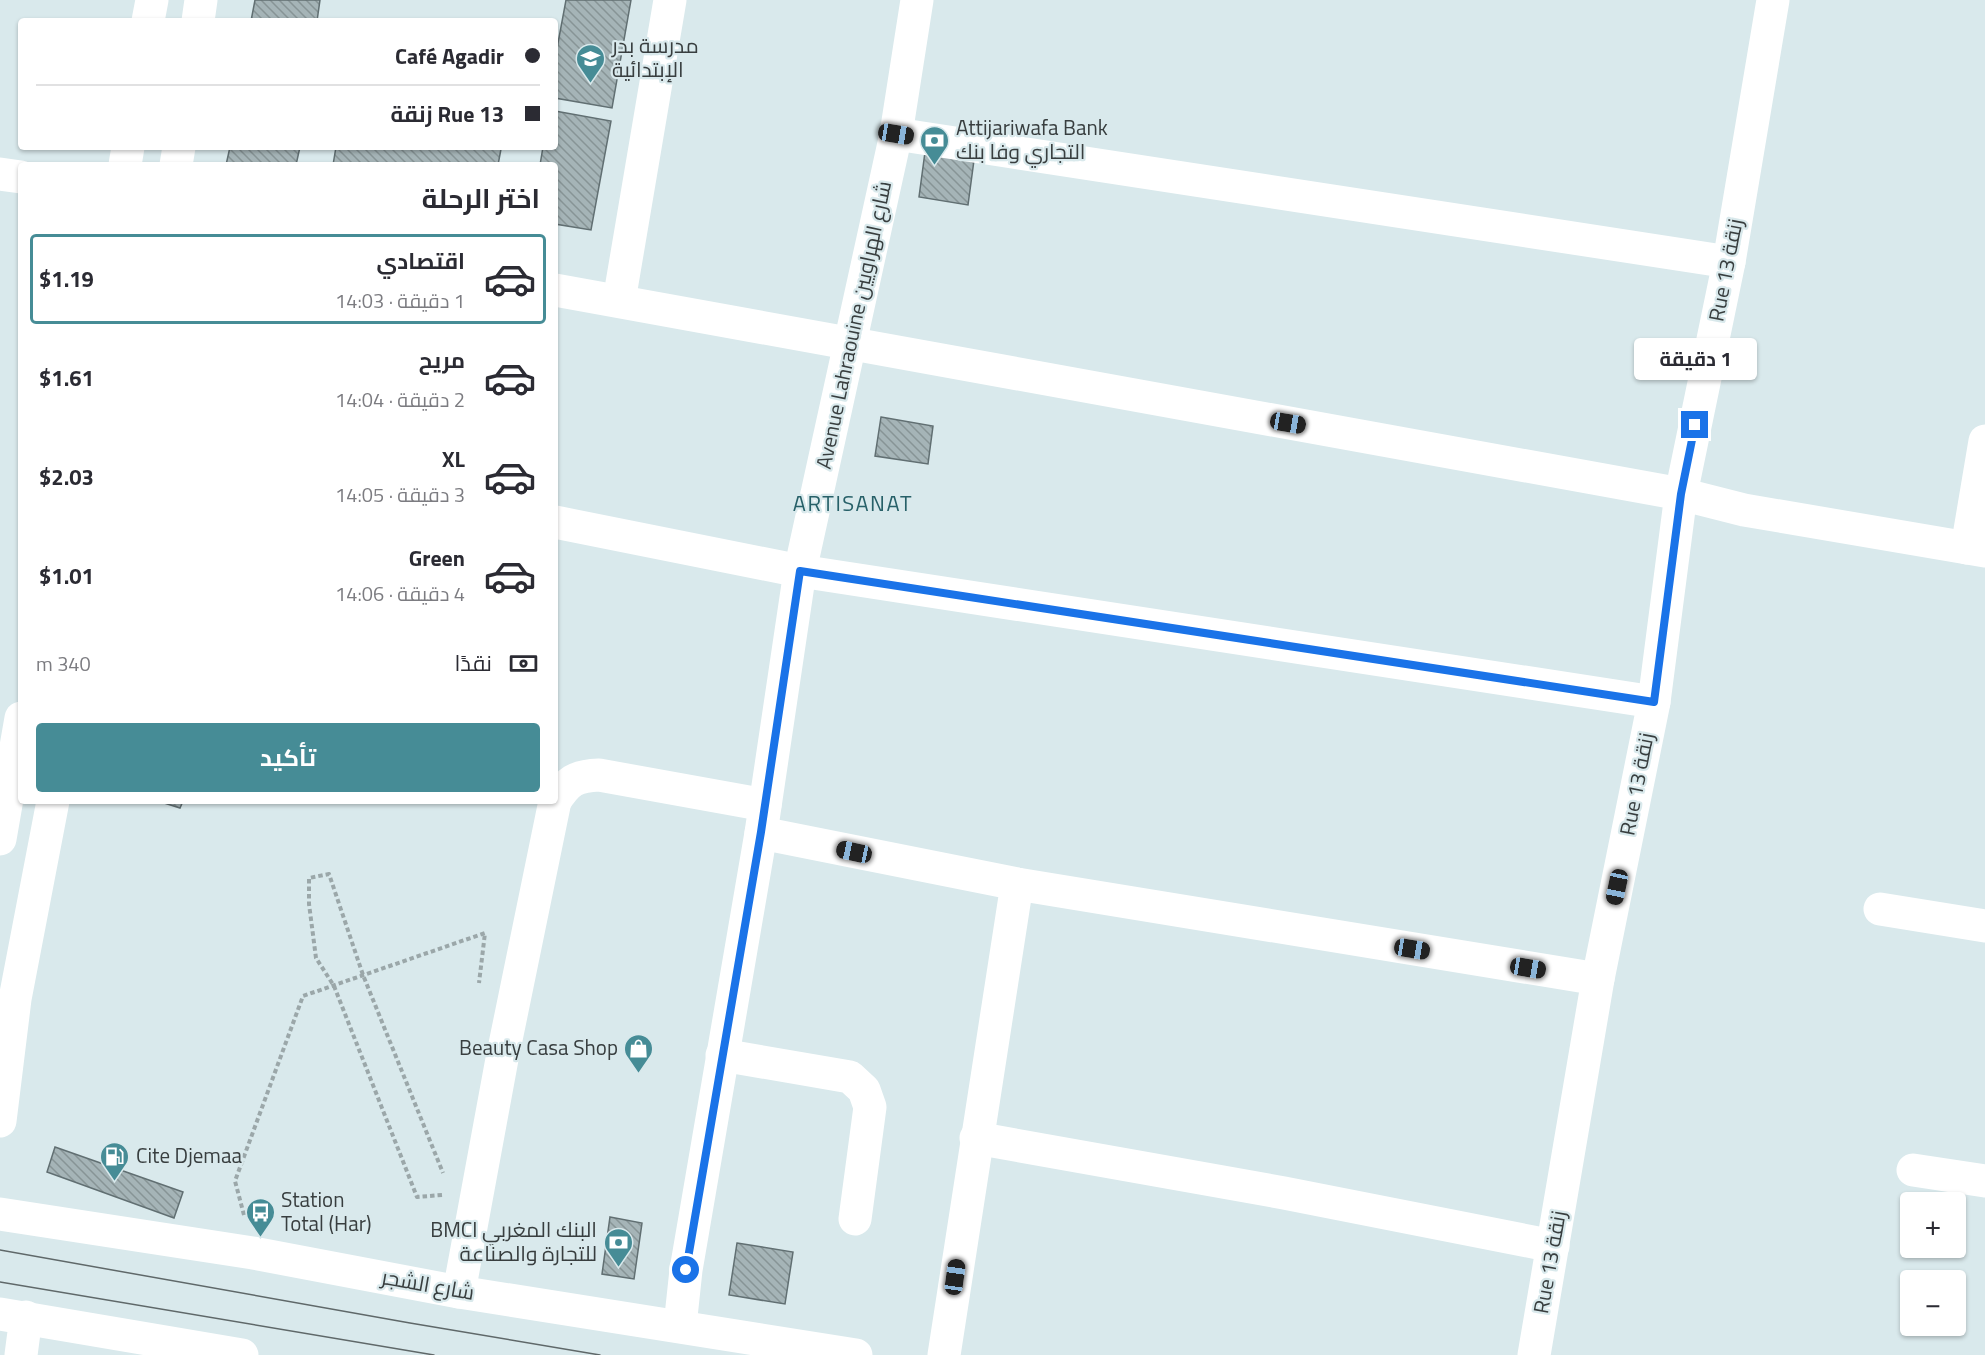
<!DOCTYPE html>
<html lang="ar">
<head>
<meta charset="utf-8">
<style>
  :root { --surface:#fff; --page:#f7f7f7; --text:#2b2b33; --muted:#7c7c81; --line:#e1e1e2; --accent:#468c96 }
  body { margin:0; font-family:"Titillium Web",Cairo,sans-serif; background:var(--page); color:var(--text); direction:rtl; height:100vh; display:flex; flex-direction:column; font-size:22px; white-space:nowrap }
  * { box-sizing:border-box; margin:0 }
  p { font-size:20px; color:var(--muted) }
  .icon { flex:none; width:33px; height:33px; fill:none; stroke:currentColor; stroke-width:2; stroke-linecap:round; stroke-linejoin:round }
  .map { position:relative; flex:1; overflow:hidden; direction:ltr }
  .side { position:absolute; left:18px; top:162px; width:540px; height:642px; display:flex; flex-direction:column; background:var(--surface); border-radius:6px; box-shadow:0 2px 4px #0004; direction:rtl }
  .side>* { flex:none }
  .guide { position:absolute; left:18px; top:18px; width:540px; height:132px; border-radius:6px; box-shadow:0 2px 4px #0004; direction:rtl; display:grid; align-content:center; height:132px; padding:0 18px; background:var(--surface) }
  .fabs { position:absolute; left:1900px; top:1192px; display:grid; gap:12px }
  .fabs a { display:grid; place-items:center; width:66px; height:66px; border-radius:6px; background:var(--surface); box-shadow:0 2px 4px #0004; font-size:30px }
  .end { position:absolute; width:27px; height:27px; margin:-14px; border:8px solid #1a73e8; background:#fff; box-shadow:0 0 0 3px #fff }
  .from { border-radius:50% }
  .bubble { position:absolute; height:42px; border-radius:6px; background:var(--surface); box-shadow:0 2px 4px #0004; font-size:20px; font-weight:700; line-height:42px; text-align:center; direction:rtl }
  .car { position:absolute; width:18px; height:36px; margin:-18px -9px; border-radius:8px; box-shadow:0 0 4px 2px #0007; background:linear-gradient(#222 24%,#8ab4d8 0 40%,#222 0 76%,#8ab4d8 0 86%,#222 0) }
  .guide b { display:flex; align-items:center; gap:21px; height:57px; font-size:22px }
  .guide b+b { border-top:2px solid var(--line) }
  .guide i { width:15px; height:15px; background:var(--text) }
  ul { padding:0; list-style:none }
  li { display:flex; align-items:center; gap:18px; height:90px; margin:0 12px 9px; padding:0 6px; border:3px solid transparent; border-radius:6px }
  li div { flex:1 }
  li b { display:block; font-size:22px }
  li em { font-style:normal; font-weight:700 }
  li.on { border-color:var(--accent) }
  li>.icon { width:54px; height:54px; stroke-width:1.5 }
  h2 { padding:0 18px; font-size:27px; line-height:72px }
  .pay { display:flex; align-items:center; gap:15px; height:66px; padding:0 18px; font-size:22px }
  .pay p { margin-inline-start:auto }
  .primary-button { display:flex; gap:12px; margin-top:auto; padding:12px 18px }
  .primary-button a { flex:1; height:69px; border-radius:6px; background:var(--accent); color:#fff; font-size:24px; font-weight:700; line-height:69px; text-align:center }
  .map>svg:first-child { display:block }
</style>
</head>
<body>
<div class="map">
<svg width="1985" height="1355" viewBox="0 0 1985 1355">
  <defs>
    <pattern id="building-back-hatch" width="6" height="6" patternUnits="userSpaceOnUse" patternTransform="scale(1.5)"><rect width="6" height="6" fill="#a5b4b7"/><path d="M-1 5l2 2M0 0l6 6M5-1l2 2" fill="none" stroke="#879496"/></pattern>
  </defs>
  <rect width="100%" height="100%" fill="#d9e9ec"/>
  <!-- building -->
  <g fill="url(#building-back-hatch)" stroke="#616f72" stroke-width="1.5">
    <polygon points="255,0 320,0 317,21 251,21"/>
    <polygon points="566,0 631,0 612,108 555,98 555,59"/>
    <polygon points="555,111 611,121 591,230 555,224 555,165 540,165 543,147 555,147"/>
    <polygon points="230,147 300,147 296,165 226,165"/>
    <polygon points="336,147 491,147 501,149 498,165 333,165"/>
    <polygon points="925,152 974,160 968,205 919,197"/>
    <polygon points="881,417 933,426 928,464 875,456"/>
    <polygon points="158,801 183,801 180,808"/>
    <polygon points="55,1147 183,1192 174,1218 47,1172"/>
    <polygon points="610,1217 642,1223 634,1279 602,1274"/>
    <polygon points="737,1243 793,1252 785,1304 729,1295"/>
  </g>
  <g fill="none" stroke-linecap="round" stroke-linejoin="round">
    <!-- path -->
    <g stroke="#9ba7a9" stroke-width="4" stroke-dasharray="4.5 3" stroke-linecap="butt">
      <polyline points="442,1195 417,1197 334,986 316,958 309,904 309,878 329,874 363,975 443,1173"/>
      <polyline points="244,1215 235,1181 303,996 485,933 479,983"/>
    </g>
    <!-- minor -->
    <g stroke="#fff" stroke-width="33">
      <polyline points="148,21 152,0"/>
      <polyline points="198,21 201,0"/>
      <polyline points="896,134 1729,262"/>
      <polyline points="125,165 128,147"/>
      <polyline points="176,165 179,147"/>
      <polyline points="0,174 21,177"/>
      <polyline points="555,290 1681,494 1744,510 1985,551"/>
      <polyline points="619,301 670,0"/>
      <polyline points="555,522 800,571 1654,702"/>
      <polyline points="1967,548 1985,441"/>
      <path d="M 555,801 C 568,781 575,776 599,775 L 765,805"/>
      <polyline points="761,833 1017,884 1598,979"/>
      <polyline points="0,839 21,718"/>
      <polyline points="1880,909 1985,926"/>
      <polyline points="722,1055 850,1077 864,1090 870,1107 855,1219"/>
      <polyline points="0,1121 15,999 53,801"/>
      <polyline points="976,1138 1284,1193 1553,1246"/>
      <polyline points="1913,1170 1985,1181"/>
      <polyline points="459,1292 502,1059 555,801"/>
      <polyline points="21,1355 26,1317"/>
      <polyline points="944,1355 1017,884"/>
      <polyline points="1534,1355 1598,979 1654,702 1681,494 1729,262 1773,0"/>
    </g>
    <!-- tertiary -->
    <polyline stroke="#fff" stroke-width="33" points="680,1326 686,1270 761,833 800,571 896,134 917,0"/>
    <!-- primary -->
    <g stroke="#fff" stroke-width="33">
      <polyline points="0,1214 253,1253 459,1292 856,1355"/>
      <polyline points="0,1314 242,1355"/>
    </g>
    <!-- tram -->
    <g stroke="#5f6869" stroke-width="1.5">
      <polyline points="0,1250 410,1323 600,1355"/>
      <polyline points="0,1282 434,1355"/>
    </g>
  </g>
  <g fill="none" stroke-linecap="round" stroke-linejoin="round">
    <!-- route -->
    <polyline stroke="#1a73e8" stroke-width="8" points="686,1270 761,832 800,571 1654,702 1681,494 1695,425"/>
  </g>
  <!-- icons -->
  <defs>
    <symbol id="school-pin" viewBox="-11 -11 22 30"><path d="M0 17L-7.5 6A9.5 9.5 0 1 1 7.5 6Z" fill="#468c96" stroke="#d9e9ec"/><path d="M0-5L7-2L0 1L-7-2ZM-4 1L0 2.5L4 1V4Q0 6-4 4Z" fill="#fff"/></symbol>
    <symbol id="bank-pin" viewBox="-11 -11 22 30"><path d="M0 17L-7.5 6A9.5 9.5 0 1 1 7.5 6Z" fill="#468c96" stroke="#d9e9ec"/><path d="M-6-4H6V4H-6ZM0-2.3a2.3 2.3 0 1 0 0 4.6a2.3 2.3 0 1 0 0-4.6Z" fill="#fff"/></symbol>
    <symbol id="shop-pin" viewBox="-11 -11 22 30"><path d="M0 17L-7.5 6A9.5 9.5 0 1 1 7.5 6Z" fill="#468c96" stroke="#d9e9ec"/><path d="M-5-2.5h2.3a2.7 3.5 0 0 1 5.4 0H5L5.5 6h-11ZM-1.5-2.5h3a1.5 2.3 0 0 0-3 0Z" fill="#fff"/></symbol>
    <symbol id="fuel-pin" viewBox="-11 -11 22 30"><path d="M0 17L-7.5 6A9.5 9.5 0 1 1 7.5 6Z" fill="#468c96" stroke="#d9e9ec"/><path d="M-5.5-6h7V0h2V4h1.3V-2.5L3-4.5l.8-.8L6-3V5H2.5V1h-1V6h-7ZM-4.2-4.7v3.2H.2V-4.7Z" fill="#fff"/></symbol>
    <symbol id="bus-pin" viewBox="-11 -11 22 30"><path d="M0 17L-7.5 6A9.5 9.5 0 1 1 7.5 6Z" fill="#468c96" stroke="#d9e9ec"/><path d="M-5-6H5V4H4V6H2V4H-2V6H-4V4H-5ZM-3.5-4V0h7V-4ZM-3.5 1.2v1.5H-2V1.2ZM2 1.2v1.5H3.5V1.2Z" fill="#fff"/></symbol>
  </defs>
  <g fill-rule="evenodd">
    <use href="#school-pin" x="574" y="42" width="33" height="45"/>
    <use href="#bank-pin" x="918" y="124" width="33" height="45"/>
    <use href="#shop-pin" x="622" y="1032" width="33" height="45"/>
    <use href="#fuel-pin" x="98" y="1140" width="33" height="45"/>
    <use href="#bus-pin" x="244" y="1196" width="33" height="45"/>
    <use href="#bank-pin" x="602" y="1226" width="33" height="45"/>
  </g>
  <g text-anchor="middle" stroke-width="4.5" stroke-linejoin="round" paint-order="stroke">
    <!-- poi labels -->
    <g font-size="21" fill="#383e3f" stroke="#d9e9ec" text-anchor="start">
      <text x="612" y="53">مدرسة بدر<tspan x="612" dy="24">الإبتدائية</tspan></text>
      <text x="956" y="135">Attijariwafa Bank<tspan x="956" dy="24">التجاري وفا بنك</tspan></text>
      <text x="618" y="1055" text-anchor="end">Beauty Casa Shop</text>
      <text x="136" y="1163">Cite Djemaa</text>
      <text x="281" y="1207">Station<tspan x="281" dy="24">Total (Har)</tspan></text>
      <text x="597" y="1237" text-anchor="end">BMCI البنك المغربي<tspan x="597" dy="24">للتجارة والصناعة</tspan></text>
    </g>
    <!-- street labels -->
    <g font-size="21" fill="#383e3f" stroke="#d9e9ec">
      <text transform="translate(1726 270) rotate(-79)" y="7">Rue 13 زنقة</text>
      <text transform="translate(854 325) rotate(-78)" y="7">Avenue Lahraouine شارع الهراويين</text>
      <text transform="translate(1637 784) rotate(-79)" y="7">Rue 13 زنقة</text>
      <text transform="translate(1550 1262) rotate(-80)" y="7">Rue 13 زنقة</text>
      <text transform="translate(428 1285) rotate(10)" y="7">شارع الشجر</text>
    </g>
    <!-- neighbourhood labels -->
    <g font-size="22" letter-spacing="1.5" fill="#276068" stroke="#d9e9ec">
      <text x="853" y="511">ARTISANAT</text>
    </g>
  </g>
</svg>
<div class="fabs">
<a>+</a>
<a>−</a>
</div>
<i class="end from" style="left:686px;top:1270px"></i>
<i class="end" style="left:1695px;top:425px"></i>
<div class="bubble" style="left:1634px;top:338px;width:123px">1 دقيقة</div>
<i class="car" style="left:896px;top:134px;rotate:99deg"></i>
<i class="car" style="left:1288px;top:423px;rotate:100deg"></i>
<i class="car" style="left:854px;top:852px;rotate:282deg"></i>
<i class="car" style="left:1617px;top:887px;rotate:192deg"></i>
<i class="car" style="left:1412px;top:949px;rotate:99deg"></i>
<i class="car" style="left:1528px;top:968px;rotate:99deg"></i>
<i class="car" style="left:955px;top:1277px;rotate:8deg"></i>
<div class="guide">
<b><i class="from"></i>Café Agadir</b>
<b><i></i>Rue 13 زنقة</b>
</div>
<section class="side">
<h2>اختر الرحلة</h2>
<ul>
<li class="on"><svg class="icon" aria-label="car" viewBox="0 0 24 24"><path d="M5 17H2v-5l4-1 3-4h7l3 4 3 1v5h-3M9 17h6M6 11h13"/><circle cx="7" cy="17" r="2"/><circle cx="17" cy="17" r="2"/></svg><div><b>اقتصادي</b><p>1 دقيقة · 14:03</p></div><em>$1.19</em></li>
<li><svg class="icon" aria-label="car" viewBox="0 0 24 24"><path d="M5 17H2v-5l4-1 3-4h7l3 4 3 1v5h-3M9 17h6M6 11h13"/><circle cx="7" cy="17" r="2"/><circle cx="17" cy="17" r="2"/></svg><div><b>مريح</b><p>2 دقيقة · 14:04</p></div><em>$1.61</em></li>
<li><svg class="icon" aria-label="car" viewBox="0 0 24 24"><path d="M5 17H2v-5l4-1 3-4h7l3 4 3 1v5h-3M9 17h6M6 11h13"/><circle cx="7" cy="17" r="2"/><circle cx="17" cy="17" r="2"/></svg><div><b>XL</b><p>3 دقيقة · 14:05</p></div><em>$2.03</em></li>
<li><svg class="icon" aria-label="car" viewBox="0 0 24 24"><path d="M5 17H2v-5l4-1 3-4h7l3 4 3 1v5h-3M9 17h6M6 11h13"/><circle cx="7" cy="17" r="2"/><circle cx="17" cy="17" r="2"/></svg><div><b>Green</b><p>4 دقيقة · 14:06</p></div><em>$1.01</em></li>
</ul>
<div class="pay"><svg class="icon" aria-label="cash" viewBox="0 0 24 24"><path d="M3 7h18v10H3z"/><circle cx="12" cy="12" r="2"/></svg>نقدًا<p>340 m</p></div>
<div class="primary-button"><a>تأكيد</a></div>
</section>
</div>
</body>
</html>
